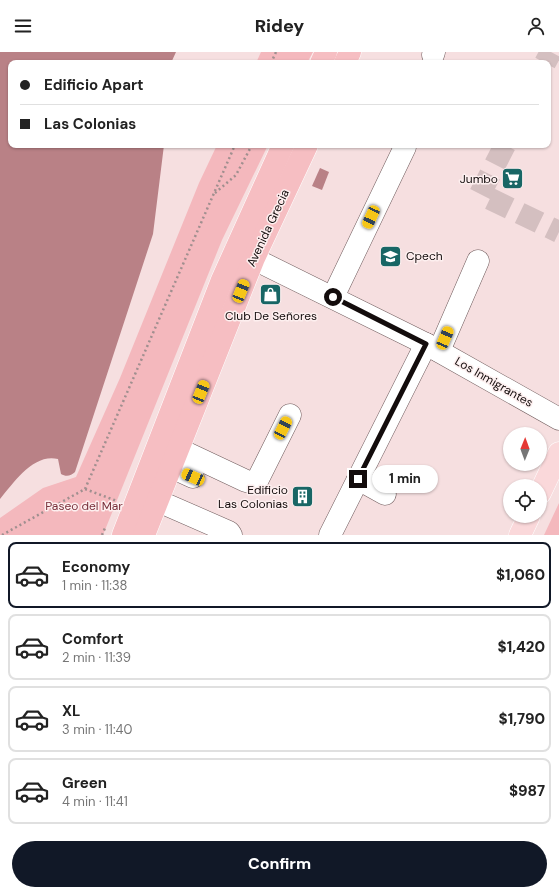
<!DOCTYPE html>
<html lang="en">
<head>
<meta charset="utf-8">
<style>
  :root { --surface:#fff; --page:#f6f6f6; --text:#222; --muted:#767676; --line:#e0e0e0; --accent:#111827 }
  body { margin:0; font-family:"DM Sans",sans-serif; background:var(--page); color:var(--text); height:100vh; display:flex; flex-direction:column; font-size:15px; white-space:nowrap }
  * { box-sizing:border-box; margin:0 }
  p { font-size:13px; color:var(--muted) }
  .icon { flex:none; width:22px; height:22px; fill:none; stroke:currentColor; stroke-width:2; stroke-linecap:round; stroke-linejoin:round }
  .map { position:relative; height:483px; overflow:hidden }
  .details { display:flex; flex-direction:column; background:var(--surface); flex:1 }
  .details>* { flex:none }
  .guide { position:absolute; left:8px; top:8px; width:543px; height:88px; border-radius:8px; box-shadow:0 1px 3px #0004; display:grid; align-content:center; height:88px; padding:0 12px; background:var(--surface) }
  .needle { width:26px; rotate:1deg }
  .fabs { position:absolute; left:503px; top:375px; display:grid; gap:8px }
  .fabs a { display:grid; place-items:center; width:44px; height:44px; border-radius:50%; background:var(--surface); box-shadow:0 1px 3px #0004; font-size:20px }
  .end { position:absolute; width:18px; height:18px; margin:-9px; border:5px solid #130c0c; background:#fff; box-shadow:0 0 0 2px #fff }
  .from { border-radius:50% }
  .bubble { position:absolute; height:28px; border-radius:14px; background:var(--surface); box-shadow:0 1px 3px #0004; font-size:13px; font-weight:800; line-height:28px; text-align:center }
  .car { position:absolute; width:12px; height:24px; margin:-12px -6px; border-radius:5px; box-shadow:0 0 3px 1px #0007; background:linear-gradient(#f5c518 24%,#345 0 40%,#f5c518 0 76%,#345 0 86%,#f5c518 0) }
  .guide b { display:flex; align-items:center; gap:14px; height:38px; font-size:15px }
  .guide b+b { border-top:1px solid var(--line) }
  .guide i { width:10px; height:10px; background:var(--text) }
  ul { padding:7px 0 0; list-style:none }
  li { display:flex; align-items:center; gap:12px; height:66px; margin:0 8px 6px; padding:0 4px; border:2px solid var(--line); border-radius:8px }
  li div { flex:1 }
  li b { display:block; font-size:15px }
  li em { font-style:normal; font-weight:800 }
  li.on { border-color:var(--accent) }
  li>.icon { width:36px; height:36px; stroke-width:1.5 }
  .primary-button { display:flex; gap:8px; margin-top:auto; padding:8px 12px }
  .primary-button a { flex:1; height:46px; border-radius:24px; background:var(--accent); color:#fff; font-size:16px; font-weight:800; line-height:46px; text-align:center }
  header { display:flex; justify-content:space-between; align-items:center; height:52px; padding:0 12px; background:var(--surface); font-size:18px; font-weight:800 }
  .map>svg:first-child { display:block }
</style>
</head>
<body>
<header><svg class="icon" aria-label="menu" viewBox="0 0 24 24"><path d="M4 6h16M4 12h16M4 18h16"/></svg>Ridey<svg class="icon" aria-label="person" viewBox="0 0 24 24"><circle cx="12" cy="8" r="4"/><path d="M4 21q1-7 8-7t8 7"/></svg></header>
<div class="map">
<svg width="559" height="483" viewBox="0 0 559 483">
  <rect width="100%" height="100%" fill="#f6dfe0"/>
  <!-- green -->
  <g fill="#f4b8bd">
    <polygon points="261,0 313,0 307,11 256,11"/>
    <polygon points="217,93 268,93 222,188 103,483 0,483 0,466 43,436 76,425 120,326 199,131"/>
    <polygon points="559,451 559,483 544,483"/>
  </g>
  <!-- water -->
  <g fill="#b98186">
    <path d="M 0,0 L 176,0 L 171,11 L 11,11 L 11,93 L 164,93 L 153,182 L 75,420 C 71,424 66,425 61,422 L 58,407 C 34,401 14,430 0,447 Z"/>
    <polygon points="320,116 329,120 322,138 312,134"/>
  </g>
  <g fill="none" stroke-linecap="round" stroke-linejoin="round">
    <!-- minor-tunnel -->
    <g stroke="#d4bfc0" stroke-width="22" stroke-dasharray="22 11" stroke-linecap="butt">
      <polyline points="545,11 551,0"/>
      <polyline points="505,93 480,142 559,180"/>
    </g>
    <defs>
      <g id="minor">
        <polyline points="433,3 434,0"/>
        <polyline points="236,198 426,292 559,367"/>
        <polyline points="333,245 405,95"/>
        <polyline points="439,299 478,209"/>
        <polyline points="178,397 246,429 253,431 257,429 290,363"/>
        <polyline points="171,415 193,425"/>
        <polyline points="358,427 385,442"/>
        <polyline points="158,449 229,480 231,483"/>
        <polyline points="330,483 426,292"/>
      </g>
      <g id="major">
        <polyline points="540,441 559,401"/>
        <polyline points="520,483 529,464"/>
      </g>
      <g id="highway">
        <polyline points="321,11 326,0"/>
        <polyline points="345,11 350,0"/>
        <polyline points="123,483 222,228 283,93"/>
        <polyline points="144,483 254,206 307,93"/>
      </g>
    </defs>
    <!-- minor casing -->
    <use href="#minor" stroke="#705c5d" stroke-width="23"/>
    <!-- major casing -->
    <use href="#major" stroke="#fff" stroke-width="23"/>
    <!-- highway casing -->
    <use href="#highway" stroke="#fff" stroke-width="23"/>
    <!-- path -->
    <g stroke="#a08f8f" stroke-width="2.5" stroke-dasharray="2 3" stroke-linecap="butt">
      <polyline points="271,11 276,0"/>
      <polyline points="215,141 236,123 252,93"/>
      <polyline points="85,437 235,93"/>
      <polyline points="2,483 85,437 117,449"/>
      <polyline points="102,483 105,476"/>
    </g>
    <!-- minor -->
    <use href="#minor" stroke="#fff" stroke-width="22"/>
    <!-- major -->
    <use href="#major" stroke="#fad8da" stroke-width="22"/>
    <!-- highway -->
    <use href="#highway" stroke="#f6bec2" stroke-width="22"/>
  </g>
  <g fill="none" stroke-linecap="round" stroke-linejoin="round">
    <!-- route -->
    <polyline stroke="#130c0c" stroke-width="5" points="333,245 426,292 358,427"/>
  </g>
  <!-- icons -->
  <defs>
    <symbol id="supermarket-square" viewBox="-11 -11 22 22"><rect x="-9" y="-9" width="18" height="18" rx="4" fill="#186665" stroke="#fdefef"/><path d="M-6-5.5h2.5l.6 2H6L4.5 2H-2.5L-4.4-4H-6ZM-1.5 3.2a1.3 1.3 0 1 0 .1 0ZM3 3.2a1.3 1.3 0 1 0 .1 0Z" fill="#fff"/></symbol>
    <symbol id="university-square" viewBox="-11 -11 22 22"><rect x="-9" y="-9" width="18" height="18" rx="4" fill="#186665" stroke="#fdefef"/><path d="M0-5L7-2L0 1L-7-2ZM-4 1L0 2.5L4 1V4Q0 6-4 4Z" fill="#fff"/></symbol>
    <symbol id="shop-square" viewBox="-11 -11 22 22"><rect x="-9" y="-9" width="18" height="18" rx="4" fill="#186665" stroke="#fdefef"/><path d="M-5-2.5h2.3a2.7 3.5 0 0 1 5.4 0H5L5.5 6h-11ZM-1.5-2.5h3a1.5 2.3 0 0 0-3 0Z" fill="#fff"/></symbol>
    <symbol id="building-square" viewBox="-11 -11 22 22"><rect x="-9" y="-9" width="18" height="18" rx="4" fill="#186665" stroke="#fdefef"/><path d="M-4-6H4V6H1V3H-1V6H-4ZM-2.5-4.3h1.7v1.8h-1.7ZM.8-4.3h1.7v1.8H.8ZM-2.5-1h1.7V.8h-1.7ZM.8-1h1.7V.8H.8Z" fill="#fff"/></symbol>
  </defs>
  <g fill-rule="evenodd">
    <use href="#supermarket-square" x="500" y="114" width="25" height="25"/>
    <use href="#university-square" x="378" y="192" width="25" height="25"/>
    <use href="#shop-square" x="258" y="230" width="25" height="25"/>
    <use href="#building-square" x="290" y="432" width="25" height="25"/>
  </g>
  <g text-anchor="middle" stroke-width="3" stroke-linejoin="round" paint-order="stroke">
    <!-- poi labels -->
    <g font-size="12" fill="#130c0c" stroke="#fdefef" text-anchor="end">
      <text x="498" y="131">Jumbo</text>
      <text x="406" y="208" text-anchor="start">Cpech</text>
      <text x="271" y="268" text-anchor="middle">Club De Señores</text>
      <text x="288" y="442">Edificio<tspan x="288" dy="14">Las Colonias</tspan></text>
    </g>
    <!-- street labels -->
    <g font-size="12" fill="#130c0c" stroke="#fdefef">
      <text transform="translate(268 176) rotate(-65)" y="4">Avenida Grecia</text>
      <text transform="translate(494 330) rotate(30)" y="4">Los Inmigrantes</text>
    </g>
    <!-- park labels -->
    <g font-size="12" fill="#79313c" stroke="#fdefef">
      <text x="84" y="458">Paseo del Mar</text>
    </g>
  </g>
</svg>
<div class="fabs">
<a><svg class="needle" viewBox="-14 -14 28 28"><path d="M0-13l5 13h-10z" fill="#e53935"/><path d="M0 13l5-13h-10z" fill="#767676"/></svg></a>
<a><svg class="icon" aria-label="locate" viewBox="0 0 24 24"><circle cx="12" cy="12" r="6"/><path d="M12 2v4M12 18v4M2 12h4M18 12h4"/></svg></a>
</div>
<i class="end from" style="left:333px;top:245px"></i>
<i class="end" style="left:358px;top:427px"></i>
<div class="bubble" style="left:372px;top:413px;width:66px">1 min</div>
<i class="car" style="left:371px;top:165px;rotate:205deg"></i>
<i class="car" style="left:241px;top:239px;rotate:22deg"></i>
<i class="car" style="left:445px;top:286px;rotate:23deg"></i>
<i class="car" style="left:201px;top:340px;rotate:22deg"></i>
<i class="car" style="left:283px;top:376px;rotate:27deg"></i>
<i class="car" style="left:193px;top:425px;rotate:294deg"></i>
<div class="guide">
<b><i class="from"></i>Edificio Apart</b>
<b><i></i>Las Colonias</b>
</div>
</div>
<section class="details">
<ul>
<li class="on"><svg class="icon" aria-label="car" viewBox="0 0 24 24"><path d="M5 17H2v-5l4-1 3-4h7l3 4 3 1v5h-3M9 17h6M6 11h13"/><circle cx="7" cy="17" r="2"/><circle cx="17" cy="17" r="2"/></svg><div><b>Economy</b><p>1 min · 11:38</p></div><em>$1,060</em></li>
<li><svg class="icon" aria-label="car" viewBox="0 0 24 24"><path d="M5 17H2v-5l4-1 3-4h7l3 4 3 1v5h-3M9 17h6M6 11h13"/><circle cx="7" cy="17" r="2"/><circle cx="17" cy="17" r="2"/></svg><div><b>Comfort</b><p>2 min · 11:39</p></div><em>$1,420</em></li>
<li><svg class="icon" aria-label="car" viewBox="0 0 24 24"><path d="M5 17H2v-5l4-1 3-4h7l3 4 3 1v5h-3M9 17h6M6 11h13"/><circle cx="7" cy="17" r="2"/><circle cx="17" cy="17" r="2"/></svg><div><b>XL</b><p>3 min · 11:40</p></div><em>$1,790</em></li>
<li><svg class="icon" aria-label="car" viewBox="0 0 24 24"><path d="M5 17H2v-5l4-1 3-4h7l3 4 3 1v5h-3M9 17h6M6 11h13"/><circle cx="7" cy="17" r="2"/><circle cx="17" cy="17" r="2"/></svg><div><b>Green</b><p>4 min · 11:41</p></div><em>$987</em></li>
</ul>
<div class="primary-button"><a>Confirm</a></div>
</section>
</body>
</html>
